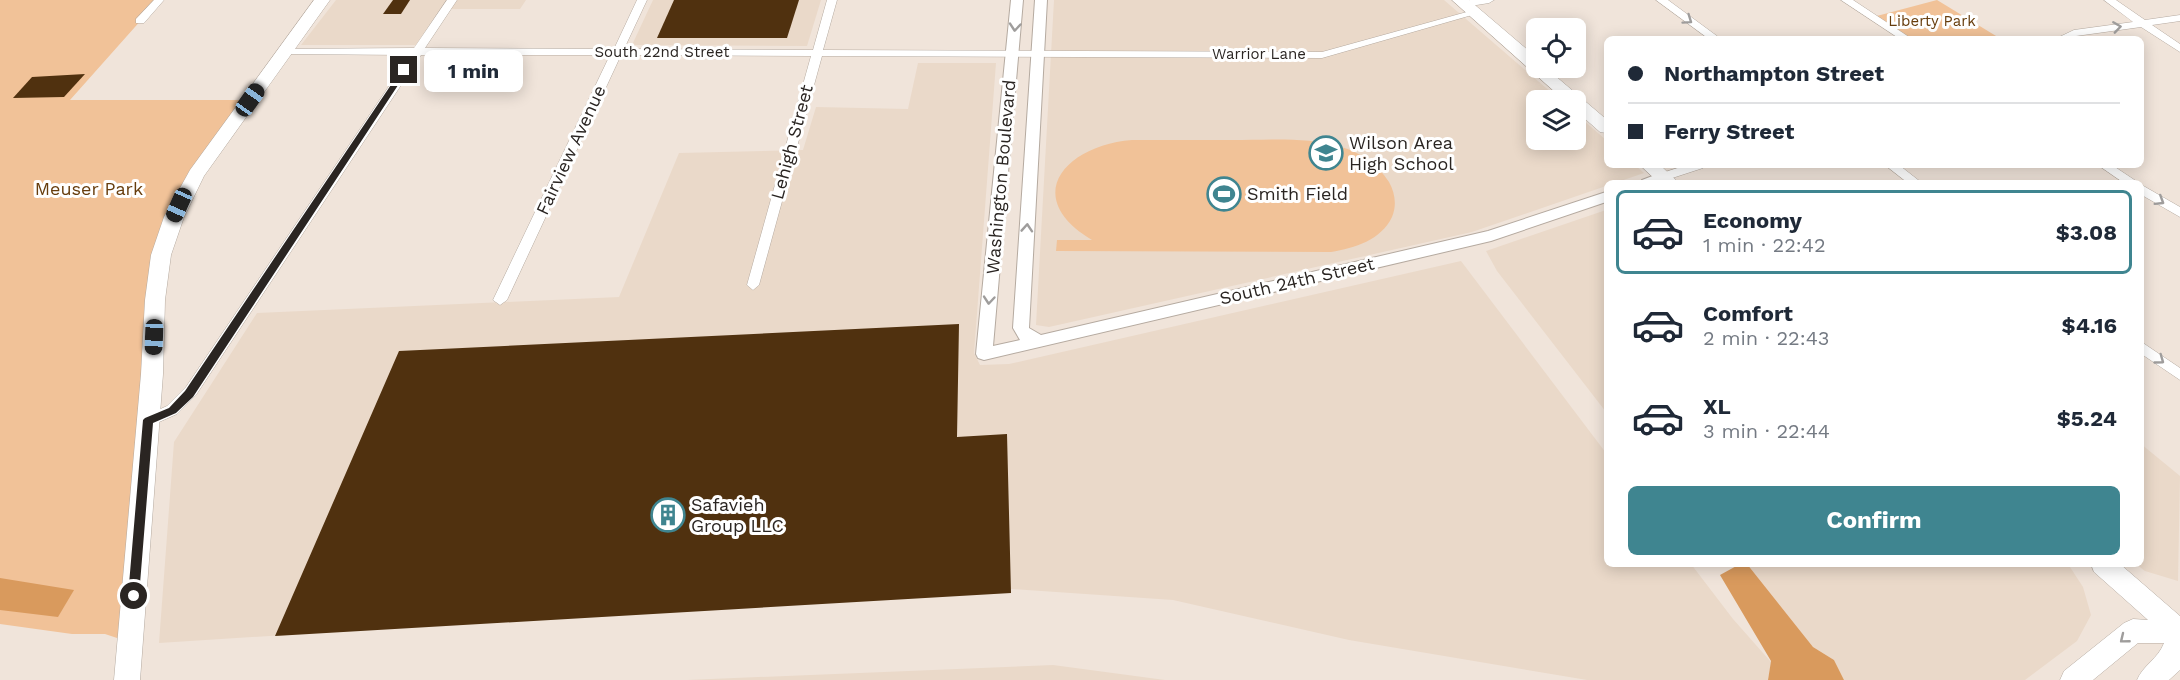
<!DOCTYPE html>
<html lang="en">
<head>
<meta charset="utf-8">
<style>
  :root { --surface:#fff; --page:#f6f6f7; --text:#1f2937; --muted:#747a83; --line:#e0e1e3; --accent:#3f8590 }
  body { margin:0; font-family:"Work Sans",sans-serif; background:var(--page); color:var(--text); height:100vh; display:flex; flex-direction:column; font-size:22px; white-space:nowrap }
  * { box-sizing:border-box; margin:0 }
  p { font-size:20px; color:var(--muted) }
  .icon { flex:none; width:33px; height:33px; fill:none; stroke:currentColor; stroke-width:2; stroke-linecap:round; stroke-linejoin:round }
  .map { position:relative; flex:1; overflow:hidden }
  .sheet { position:absolute; left:1604px; top:180px; width:540px; height:387px; display:flex; flex-direction:column; background:var(--surface); border-radius:9px; box-shadow:0 3px 15px #0003 }
  .sheet>* { flex:none }
  .top-card { position:absolute; left:1604px; top:36px; width:540px; height:132px; border-radius:9px; box-shadow:0 3px 15px #0003; display:grid; align-content:center; height:132px; padding:0 24px; background:var(--surface) }
  .controls { position:absolute; left:1526px; top:18px; display:grid; gap:12px }
  .controls a { display:grid; place-items:center; width:60px; height:60px; border-radius:9px; background:var(--surface); box-shadow:0 3px 15px #0003; font-size:30px }
  .end { position:absolute; width:27px; height:27px; margin:-14px; border:8px solid #2a2522; background:#fff; box-shadow:0 0 0 3px #fff }
  .from { border-radius:50% }
  .bubble { position:absolute; height:42px; border-radius:9px; background:var(--surface); box-shadow:0 3px 15px #0003; font-size:20px; font-weight:700; line-height:42px; text-align:center }
  .car { position:absolute; width:18px; height:36px; margin:-18px -9px; border-radius:8px; box-shadow:0 0 4px 2px #0007; background:linear-gradient(#222 24%,#8ab4d8 0 40%,#222 0 76%,#8ab4d8 0 86%,#222 0) }
  .top-card b { display:flex; align-items:center; gap:21px; height:57px; font-size:22px }
  .top-card b+b { border-top:2px solid var(--line) }
  .top-card i { width:15px; height:15px; background:var(--text) }
  ul { padding:10px 0 0; list-style:none }
  li { display:flex; align-items:center; gap:18px; height:84px; margin:0 12px 9px; padding:0 12px; border:3px solid transparent; border-radius:9px }
  li div { flex:1 }
  li b { display:block; font-size:22px }
  li em { font-style:normal; font-weight:700 }
  li.selected { border-color:var(--accent) }
  li>.icon { width:54px; height:54px; stroke-width:1.5 }
  .button { display:flex; gap:12px; margin-top:auto; padding:12px 24px }
  .button a { flex:1; height:69px; border-radius:9px; background:var(--accent); color:#fff; font-size:24px; font-weight:700; line-height:69px; text-align:center }
  .map>svg:first-child { display:block }
</style>
</head>
<body>
<div class="map">
<svg width="2180" height="680" viewBox="0 0 2180 680">
  <rect width="100%" height="100%" fill="#f0e4da"/>
  <!-- built -->
  <g fill="#ead9c9">
    <polygon points="336,0 526,0 520,9 449,9 425,45 301,45"/>
    <polygon points="653,0 821,0 807,46 632,45"/>
    <polygon points="1054,0 1444,0 1560,100 1536,100 1536,140 1575,140 1575,113 1606,140 1606,165 1635,165 1644,173 1615,183 1606,183 1606,186 1472,232 1049,327 1036,325"/>
    <polygon points="918,63 996,63 974,353 980,365 1009,364 1461,261 1606,453 1606,564 1691,564 1733,619 1771,662 1768,680 1587,680 1349,640 1173,600 1012,589 159,643 174,442 257,313 619,297 679,153 803,150 816,107 908,109"/>
    <polygon points="1606,210 1606,412 1497,271 1486,251"/>
    <polygon points="2141,444 2180,476 2178,581 2145,571 2136,564 2140,564"/>
    <polygon points="1747,564 2068,564 2083,587 2091,615 2077,641 2025,680 1844,680 1834,660 1813,647"/>
    <polygon points="1053,665 1165,680 687,680"/>
  </g>
  <!-- green -->
  <g fill="#f1c298">
    <polygon points="0,0 159,0 70,100 250,100 170,227 129,642 105,634 72,634 0,624"/>
    <polygon points="1937,0 2001,39 1907,39 1873,17"/>
    <path d="M 1132,140 C 1166,140 1199,140 1233,140 C 1284,140 1358,131 1389,182 C 1395,193 1397,205 1392,217 C 1381,240 1355,248 1331,252 L 1056,251 L 1057,240 L 1092,240 C 1019,196 1067,145 1132,140 Z"/>
  </g>
  <!-- forest -->
  <g fill="#d99a5d">
    <polygon points="1740,564 1747,564 1813,647 1834,660 1844,680 1768,680 1771,661 1720,575"/>
    <polygon points="0,578 74,590 58,617 0,610"/>
  </g>
  <!-- building -->
  <g fill="#50310f">
    <polygon points="393,0 410,0 401,14 383,14"/>
    <polygon points="674,0 799,0 787,38 657,38"/>
    <polygon points="85,74 64,97 13,98 32,77"/>
    <polygon points="959,324 957,437 1007,434 1011,593 275,636 399,351"/>
  </g>
  <g fill="none" stroke-linecap="round" stroke-linejoin="round">
    <defs>
      <g id="minor">
        <polygon points="154,0 164,0 144,23 136,23 136,19"/>
        <polygon points="447,0 457,0 425,48 614,49 637,0 647,0 624,49 813,50 827,0 837,0 823,50 1322,52 1474,10 1479,13 1322,58 822,56 759,285 753,290 747,285 811,56 621,55 507,300 500,305 493,300 610,55 421,55 196,395 177,414 148,427 143,425 141,421 143,417 167,406 186,387 410,55 286,54 281,51 282,49 414,48"/>
        <polygon points="1494,0 1489,3 1464,7 1459,4 1470,0"/>
        <polygon points="1656,0 1668,0 1721,39 1709,39"/>
        <polygon points="1841,0 1853,0 1912,39 1900,39"/>
        <polygon points="2104,0 2116,0 2145,20 2180,15 2180,21 2152,25 2180,44 2180,52 2141,27 2076,36 2069,39 2055,39 2074,30 2133,22"/>
        <polygon points="1687,165 1705,165 1703,168 1663,181 1657,177 1659,174"/>
        <polygon points="1885,165 1899,165 1922,183 1908,183"/>
        <polygon points="2098,165 2112,165 2139,183 2124,183"/>
        <polygon points="2140,184 2180,207 2180,217 2140,194"/>
        <polygon points="2140,341 2180,368 2180,380 2140,353"/>
      </g>
      <g id="tertiary">
        <polygon points="1011,0 1023,0 993,346 1020,340 1013,328 1035,0 1047,0 1029,328 1041,335 1488,231 1606,192 1606,202 1491,241 984,360 978,358 976,354"/>
        <path d="M 1663,172 L 1668,174 L 1670,177 C 1663,186 1650,183 1640,183 L 1642,180 Z"/>
      </g>
      <g id="primary">
        <polygon points="314,0 330,0 204,176 184,217 171,255 165,300 163,374 140,680 114,680 141,374 145,300 151,255 164,217 190,170"/>
        <polygon points="1452,0 1469,0 1536,57 1536,68 1546,68 1606,119 1606,133 1600,132 1575,110 1575,100 1564,100"/>
        <polygon points="1640,165 1660,165 1679,183 1659,183"/>
        <path d="M 2091,564 L 2120,564 L 2180,616 L 2180,670 L 2169,680 L 2137,680 C 2143,665 2158,659 2164,643 L 2138,643 L 2093,680 L 2060,680 L 2064,671 L 2124,623 L 2133,619 L 2148,620 L 2094,572 Z"/>
      </g>
    </defs>
    <!-- minor casing -->
    <use href="#minor" stroke="#b5aaa0" stroke-width="1"/>
    <!-- tertiary casing -->
    <use href="#tertiary" stroke="#b5aaa0" stroke-width="2"/>
    <!-- primary casing -->
    <use href="#primary" stroke="#b5aaa0" stroke-width="1"/>
    <!-- minor -->
    <use href="#minor" fill="#fff" fill-rule="evenodd"/>
    <!-- tertiary -->
    <use href="#tertiary" fill="#fff" fill-rule="evenodd"/>
    <!-- primary -->
    <use href="#primary" fill="#fff" fill-rule="evenodd"/>
  </g>
  <!-- one-way arrows -->
  <defs><path id="oneway-chevron" d="M-2-3.5L2.5 0L-2 3.5" fill="none" stroke-width="1.6" stroke-linecap="round" stroke-linejoin="round" transform="scale(1.5)"/></defs>
  <g stroke="#9f9d9c">
    <use href="#oneway-chevron" transform="translate(1688 20) rotate(35)"/>
    <use href="#oneway-chevron" transform="translate(1015 27) rotate(95)"/>
    <use href="#oneway-chevron" transform="translate(2117 27) rotate(-8)"/>
    <use href="#oneway-chevron" transform="translate(2160 201) rotate(32)"/>
    <use href="#oneway-chevron" transform="translate(1027 228) rotate(-86)"/>
    <use href="#oneway-chevron" transform="translate(989 300) rotate(95)"/>
    <use href="#oneway-chevron" transform="translate(2160 360) rotate(36)"/>
    <use href="#oneway-chevron" transform="translate(2124 639) rotate(141)"/>
  </g>
  <!-- route -->
  <polygon fill="#2a2522" points="404,68 408,70 193,397 176,413 153,423 139,596 138,600 130,600 128,596 143,420 145,418 169,408 185,391 401,70"/>
  <!-- icons -->
  <defs>
    <symbol id="school-ring" viewBox="-11 -11 22 22"><circle r="9.5" fill="#fff" stroke="#3f8590" stroke-width="1.5"/><path d="M0-5L7-2L0 1L-7-2ZM-4 1L0 2.5L4 1V4Q0 6-4 4Z" fill="#3f8590"/></symbol>
    <symbol id="stadium-ring" viewBox="-11 -11 22 22"><circle r="9.5" fill="#fff" stroke="#3f8590" stroke-width="1.5"/><path d="M0-5a6.5 5 0 1 0 0 10a6.5 5 0 1 0 0-10ZM-3.5-1.8h7v3.6h-7Z" fill="#3f8590"/></symbol>
    <symbol id="building-ring" viewBox="-11 -11 22 22"><circle r="9.5" fill="#fff" stroke="#3f8590" stroke-width="1.5"/><path d="M-4-6H4V6H1V3H-1V6H-4ZM-2.5-4.3h1.7v1.8h-1.7ZM.8-4.3h1.7v1.8H.8ZM-2.5-1h1.7V.8h-1.7ZM.8-1h1.7V.8H.8Z" fill="#3f8590"/></symbol>
  </defs>
  <g fill-rule="evenodd">
    <use href="#school-ring" x="1307" y="134" width="38" height="38"/>
    <use href="#stadium-ring" x="1205" y="175" width="38" height="38"/>
    <use href="#building-ring" x="649" y="496" width="38" height="38"/>
  </g>
  <g text-anchor="middle" stroke-width="6" stroke-linejoin="round" paint-order="stroke">
    <!-- far-park labels -->
    <g font-size="15" fill="#673d0d" stroke="#fff">
      <text x="1932" y="26">Liberty Park</text>
    </g>
    <!-- far-street labels -->
    <g font-size="15" fill="#2a2522" stroke="#fff">
      <text x="662" y="57">South 22nd Street</text>
      <text x="1259" y="59">Warrior Lane</text>
    </g>
    <!-- street labels -->
    <g font-size="18" fill="#2a2522" stroke="#fff">
      <text transform="translate(792 142) rotate(-75)" y="6">Lehigh Street</text>
      <text transform="translate(571 150) rotate(-65)" y="6">Fairview Avenue</text>
      <text transform="translate(1001 177) rotate(-85)" y="6">Washington Boulevard</text>
      <text transform="translate(1297 281) rotate(-13)" y="6">South 24th Street</text>
    </g>
    <!-- poi labels -->
    <g font-size="18" fill="#2a2522" stroke="#fff" text-anchor="start">
      <text x="1349" y="149">Wilson Area<tspan x="1349" dy="21">High School</tspan></text>
      <text x="1247" y="200">Smith Field</text>
      <text x="691" y="511">Safavieh<tspan x="691" dy="21">Group LLC</tspan></text>
    </g>
    <!-- park labels -->
    <g font-size="18" fill="#673d0d" stroke="#fff">
      <text x="89" y="195">Meuser Park</text>
    </g>
  </g>
</svg>
<div class="controls">
<a><svg class="icon" aria-label="locate" viewBox="0 0 24 24"><circle cx="12" cy="12" r="6"/><path d="M12 2v4M12 18v4M2 12h4M18 12h4"/></svg></a>
<a><svg class="icon" aria-label="layers" viewBox="0 0 24 24"><path d="M12 4l9 5-9 5-9-5zM3 14l9 5 9-5"/></svg></a>
</div>
<i class="end from" style="left:134px;top:596px"></i>
<i class="end" style="left:404px;top:70px"></i>
<div class="bubble" style="left:424px;top:50px;width:99px">1 min</div>
<i class="car" style="left:250px;top:100px;rotate:35deg"></i>
<i class="car" style="left:179px;top:205px;rotate:204deg"></i>
<i class="car" style="left:154px;top:337px;rotate:182deg"></i>
<div class="top-card">
<b><i class="from"></i>Northampton Street</b>
<b><i></i>Ferry Street</b>
</div>
<section class="sheet">
<ul>
<li class="selected"><svg class="icon" aria-label="car" viewBox="0 0 24 24"><path d="M5 17H2v-5l4-1 3-4h7l3 4 3 1v5h-3M9 17h6M6 11h13"/><circle cx="7" cy="17" r="2"/><circle cx="17" cy="17" r="2"/></svg><div><b>Economy</b><p>1 min · 22:42</p></div><em>$3.08</em></li>
<li><svg class="icon" aria-label="car" viewBox="0 0 24 24"><path d="M5 17H2v-5l4-1 3-4h7l3 4 3 1v5h-3M9 17h6M6 11h13"/><circle cx="7" cy="17" r="2"/><circle cx="17" cy="17" r="2"/></svg><div><b>Comfort</b><p>2 min · 22:43</p></div><em>$4.16</em></li>
<li><svg class="icon" aria-label="car" viewBox="0 0 24 24"><path d="M5 17H2v-5l4-1 3-4h7l3 4 3 1v5h-3M9 17h6M6 11h13"/><circle cx="7" cy="17" r="2"/><circle cx="17" cy="17" r="2"/></svg><div><b>XL</b><p>3 min · 22:44</p></div><em>$5.24</em></li>
</ul>
<div class="button"><a>Confirm</a></div>
</section>
</div>
</body>
</html>
